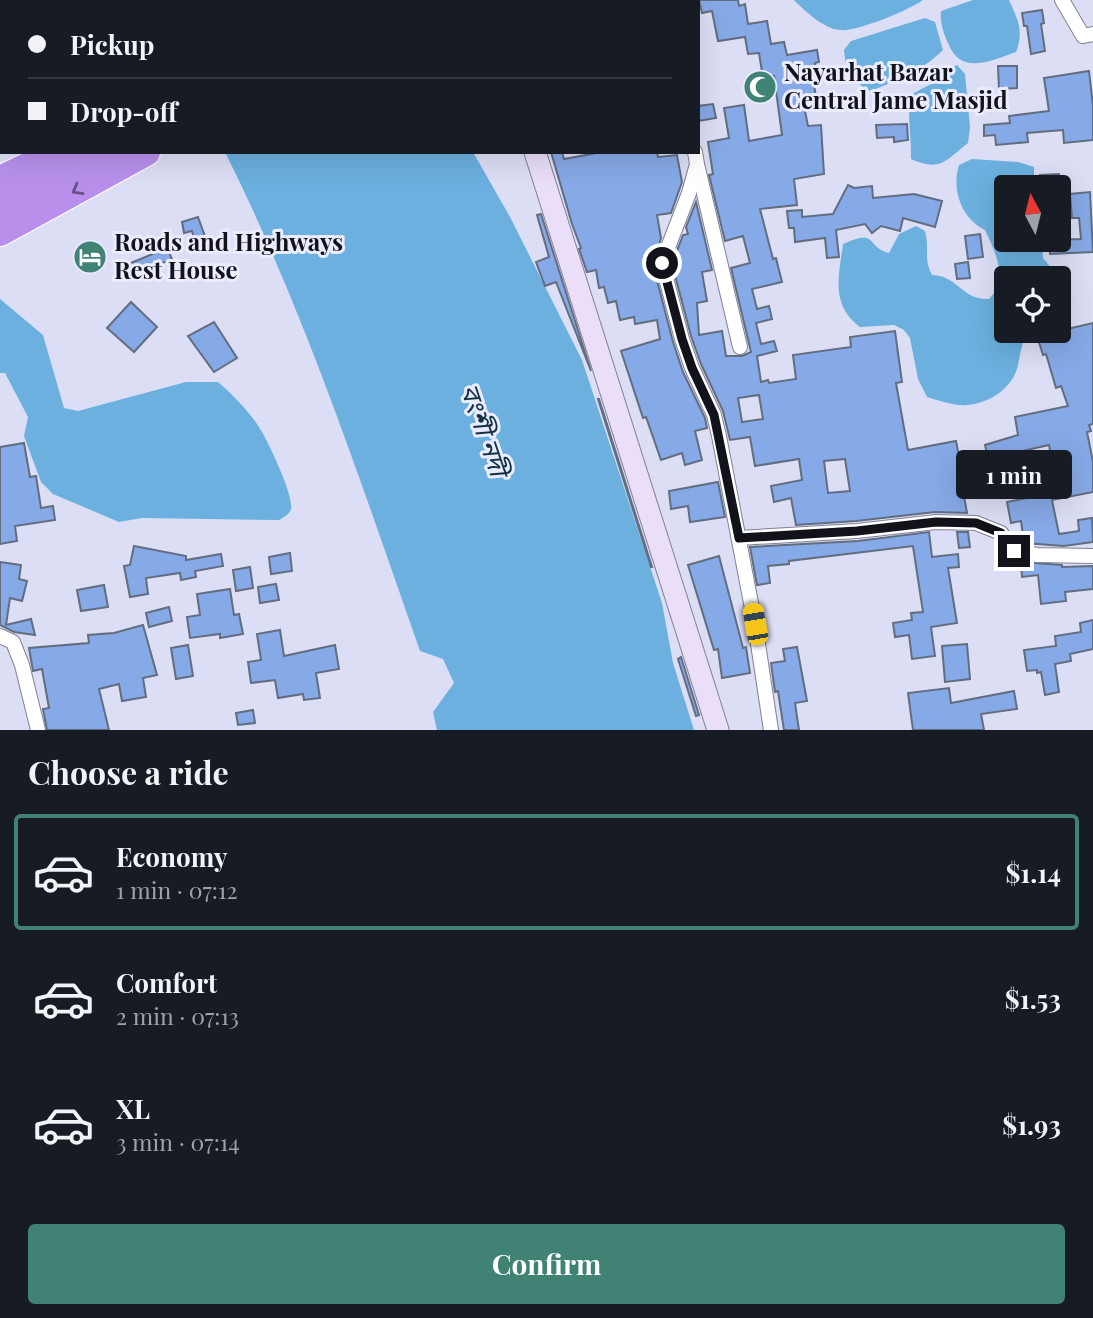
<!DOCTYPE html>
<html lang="en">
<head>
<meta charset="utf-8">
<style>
  :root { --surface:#171b24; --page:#20242c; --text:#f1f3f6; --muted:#9ea1a6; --line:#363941; --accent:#408273 }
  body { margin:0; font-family:"Playfair Display","Noto Sans Bengali",serif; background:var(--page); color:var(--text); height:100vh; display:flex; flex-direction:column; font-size:26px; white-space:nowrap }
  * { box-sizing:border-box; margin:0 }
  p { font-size:23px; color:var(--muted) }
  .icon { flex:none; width:38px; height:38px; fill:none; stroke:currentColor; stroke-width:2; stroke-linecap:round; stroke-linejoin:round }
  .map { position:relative; height:730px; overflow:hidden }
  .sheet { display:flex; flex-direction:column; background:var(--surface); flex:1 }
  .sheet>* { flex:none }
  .guide { position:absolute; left:0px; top:0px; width:700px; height:154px; box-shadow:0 7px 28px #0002; display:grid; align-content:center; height:154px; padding:0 28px; background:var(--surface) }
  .needle { width:46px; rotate:353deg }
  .tools { position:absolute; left:994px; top:175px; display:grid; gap:14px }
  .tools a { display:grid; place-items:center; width:77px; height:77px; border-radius:7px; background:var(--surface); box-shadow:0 7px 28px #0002; font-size:35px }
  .end { position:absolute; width:32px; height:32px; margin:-16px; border:9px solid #12121a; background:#fff; box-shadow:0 0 0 4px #fff }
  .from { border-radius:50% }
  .bubble { position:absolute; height:49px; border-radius:7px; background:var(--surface); box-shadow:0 7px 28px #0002; font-size:23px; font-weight:700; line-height:49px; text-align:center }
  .car { position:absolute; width:21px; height:42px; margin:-21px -10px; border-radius:9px; box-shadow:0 0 5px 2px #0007; background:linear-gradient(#f5c518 24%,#345 0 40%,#f5c518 0 76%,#345 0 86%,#f5c518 0) }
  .guide b { display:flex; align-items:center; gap:24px; height:66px; font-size:26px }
  .guide b+b { border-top:2px solid var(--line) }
  .guide i { width:18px; height:18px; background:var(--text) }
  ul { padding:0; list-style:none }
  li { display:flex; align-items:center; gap:21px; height:116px; margin:0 14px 10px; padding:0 14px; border:4px solid transparent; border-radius:7px }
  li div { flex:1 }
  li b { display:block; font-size:26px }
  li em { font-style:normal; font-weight:700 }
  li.active { border-color:var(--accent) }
  li>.icon { width:63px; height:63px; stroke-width:1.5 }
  h2 { padding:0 28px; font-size:32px; line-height:84px }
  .cta { display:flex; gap:14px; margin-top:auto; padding:14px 28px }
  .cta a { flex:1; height:80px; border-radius:7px; background:var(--accent); color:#fff; font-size:28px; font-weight:700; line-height:80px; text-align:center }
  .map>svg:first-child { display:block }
</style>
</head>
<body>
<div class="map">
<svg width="1093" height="730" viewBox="0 0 1093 730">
  <rect width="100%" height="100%" fill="#dcdef5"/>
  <!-- water -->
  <g fill="#6bb0df">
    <polygon points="149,0 399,0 400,2 150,2"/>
    <path d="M 794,0 L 923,0 C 909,10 857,32 840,30 C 824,29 805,11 794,0 Z"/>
    <path d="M 973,0 L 1009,0 C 1018,20 1024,31 1016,52 C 990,61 961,76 948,43 C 943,32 940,23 941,11 Z"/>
    <path d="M 925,18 L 935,22 L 943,50 C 922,71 897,80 871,91 C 851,81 846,73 844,50 L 851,41 Z"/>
    <path d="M 957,65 L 965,74 L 970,127 L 968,143 C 945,161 941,172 911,159 C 912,138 906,113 912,94 L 933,83 L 946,71 Z"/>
    <path d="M 225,152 L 473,152 L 510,217 L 582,360 L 662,603 L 673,663 L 694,730 L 437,730 L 433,712 L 454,683 L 443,659 L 420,651 C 361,483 305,312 225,152 Z"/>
    <path d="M 972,159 L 1018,162 L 1034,167 L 1034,187 L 1006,187 L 1006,240 L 1042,240 L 1043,258 L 1065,285 L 1070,303 L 1059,317 L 1059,278 L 1006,278 L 1006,331 L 1032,331 C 1021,339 1021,352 1018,365 C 1013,390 984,407 959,405 C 949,404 937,400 927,397 L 918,379 L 910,338 L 904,330 L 894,325 L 860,327 C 830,304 839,276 843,244 C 879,228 865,247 889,253 L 899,234 L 916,226 L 925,231 C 930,250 923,257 932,275 C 959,276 961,300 989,299 C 1009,279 995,251 985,230 C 962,219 951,190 959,165 Z"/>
    <path d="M 0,299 L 43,335 L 64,408 L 78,411 L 186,382 L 218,382 C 234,396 251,413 262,432 C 269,444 294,496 291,509 C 289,515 284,517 279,520 L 142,518 L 119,522 L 53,494 L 41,482 L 24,436 L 28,417 L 5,373 L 0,373 Z"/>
  </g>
  <!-- building -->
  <g fill="#86a9e7" stroke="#626d7f" stroke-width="2" fill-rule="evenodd">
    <path d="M 699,0 L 738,0 L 739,6 L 745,4 L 748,24 L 767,21 L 771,44 L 784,42 L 787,55 L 817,50 L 819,62 L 815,63 L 817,79 L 813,79 L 817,103 L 804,106 L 808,126 L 821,125 L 824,174 L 794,179 L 797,205 L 760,209 L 773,259 L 776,258 L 782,282 L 752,289 L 757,309 L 769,306 L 772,319 L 756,323 L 761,344 L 774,341 L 777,351 L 757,356 L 761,382 L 768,380 L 769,383 L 796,379 L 793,355 L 851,347 L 850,337 L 895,331 L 902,382 L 896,383 L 908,450 L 956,441 L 960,461 L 980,457 L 985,481 L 962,485 L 967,513 L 935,512 L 856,521 L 796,525 L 791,498 L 774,502 L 771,486 L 802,480 L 799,459 L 755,466 L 750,437 L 730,440 L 723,411 L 701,364 L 691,336 L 672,264 L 683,235 L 688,234 L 686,227 L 696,202 L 712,270 L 702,272 L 707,301 L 697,303 L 699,335 L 722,331 L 726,356 L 742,356 L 751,352 L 731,268 L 750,263 L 743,236 L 725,241 L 709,175 L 713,174 L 708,142 L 729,138 L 724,108 L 744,105 L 749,141 L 782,135 L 774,76 L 763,78 L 759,53 L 748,54 L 745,37 L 718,41 L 712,11 L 702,13 ZM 759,395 L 763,419 L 742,422 L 738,398 ZM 845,459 L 850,491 L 828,493 L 824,461 Z"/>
    <polygon points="1042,10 1044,23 1041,24 1045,51 1031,54 1027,26 1024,26 1022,13"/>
    <polygon points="998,66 1017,66 1017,88 999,89"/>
    <polygon points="1089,71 1093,106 1093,140 1064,143 1063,130 1027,133 1028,142 996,145 995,135 984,136 984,125 1010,123 1009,116 1049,111 1044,78"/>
    <polygon points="713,104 716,118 698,121 698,106"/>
    <polygon points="907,124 908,140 894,142 894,137 877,138 876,125"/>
    <polygon points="551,152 562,152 564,159 602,152 657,152 658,157 677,155 682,182 671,213 657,215 661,238 653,265 673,342 683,372 705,418 707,428 695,431 702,460 685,465 682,453 661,460 646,417 643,418 621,351 660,339 657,320 635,324 634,317 620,320 616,301 608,303 604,287 599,288 596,270 587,272 579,249 581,248 572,224"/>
    <polygon points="1059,174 1059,187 1041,187 1040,175"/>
    <polygon points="848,185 854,188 872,186 873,198 914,194 942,201 935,227 903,218 900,231 881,226 872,233 865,224 836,230 839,257 827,258 825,238 795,242 794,228 789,228 787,211 802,210 802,217 833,214"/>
    <polygon points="1090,192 1093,252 1050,254 1049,240 1081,239 1079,218 1072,218 1070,194"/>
    <polygon points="541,214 591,371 556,282 545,286 536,262 549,257 537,215"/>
    <polygon points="198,217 207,242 196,246 192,231 184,233 182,222"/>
    <polygon points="980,234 983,257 968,259 965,236"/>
    <polygon points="167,248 172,259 133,276 126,265"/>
    <polygon points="968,262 970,278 957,279 955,264"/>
    <polygon points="131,302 157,327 134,352 107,328"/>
    <polygon points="214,322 237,358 214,372 188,336"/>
    <polygon points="1093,323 1093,424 1089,425 1091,431 1087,432 1093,462 1093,492 1052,500 1059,534 1079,531 1078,520 1092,518 1093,542 1064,546 1024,543 1021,521 1011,523 1007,502 1050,493 1045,468 1053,467 1049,445 1018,452 1022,471 1007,474 1005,462 990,465 985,445 1018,435 1015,417 1068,406 1061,386 1056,388 1046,354 1043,355 1037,336"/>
    <polygon points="598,399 599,399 652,567 651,567"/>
    <polygon points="24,443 30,477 36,476 41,508 53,506 55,520 15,526 17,541 0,544 0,447"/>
    <polygon points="718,482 725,517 690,522 688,506 671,509 669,491"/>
    <polygon points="929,532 932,557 958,554 959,567 948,568 957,623 931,627 935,656 912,659 909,635 895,637 893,623 912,620 911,613 923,612 913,546 789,561 789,564 768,566 770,583 757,585 750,547 858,541"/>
    <polygon points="957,532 968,532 970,547 959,548"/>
    <polygon points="134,546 186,556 186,560 221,554 223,566 195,571 196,577 181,580 180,573 146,578 148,594 130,597 124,566 130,565"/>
    <polygon points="290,553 292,571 271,574 269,557"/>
    <polygon points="719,556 743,648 746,647 750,673 722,678 718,649 714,650 688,565"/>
    <polygon points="0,562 21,565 19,579 27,581 22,601 10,598 6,625 31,619 35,635 14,632 0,625"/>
    <polygon points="1021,562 1062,565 1062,567 1093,566 1093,589 1065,592 1066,601 1041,604 1038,575 1022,577"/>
    <polygon points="250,567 253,588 236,591 233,570"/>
    <polygon points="276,584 279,600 260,603 258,587"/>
    <polygon points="104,585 108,607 81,611 77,590"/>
    <polygon points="230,589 234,615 239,614 243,634 220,638 220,634 190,638 187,617 200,615 197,594"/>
    <polygon points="169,607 172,621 149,627 146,613"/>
    <polygon points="1093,620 1093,649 1070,654 1071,661 1055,664 1059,692 1045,695 1041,672 1037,673 1037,670 1027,671 1024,650 1056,646 1055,636 1081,632 1080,623"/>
    <polygon points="143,625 157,675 143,678 146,697 122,701 119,684 99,689 109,730 47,730 43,709 49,708 42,669 33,671 29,648 89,643 88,635 114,633"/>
    <polygon points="280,630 284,656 335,645 339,669 316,673 320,698 304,700 303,694 278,698 275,680 251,683 248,662 261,660 257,634"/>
    <polygon points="967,644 970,679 945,682 942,646"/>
    <polygon points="188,645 193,676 176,679 171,648"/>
    <polygon points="797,647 807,701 795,703 799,730 784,730 778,691 775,692 771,663 785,661 783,649"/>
    <polygon points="681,657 699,715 696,716 678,659"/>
    <polygon points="949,688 951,703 1014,691 1017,709 981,714 984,730 913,730 908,693"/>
    <polygon points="253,710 255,723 238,725 236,713"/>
  </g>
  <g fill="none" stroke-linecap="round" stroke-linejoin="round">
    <defs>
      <g id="street">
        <polyline points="639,0 639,2"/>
        <polyline points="1062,0 1083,36 1093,34"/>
        <polyline points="695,152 697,164 689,193 662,263 682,339 692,368 714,415 719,436 755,624 771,730"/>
        <polyline points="698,168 740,347"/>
        <polyline points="739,538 857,531 936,522 976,523 1001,533 1014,551 1037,555 1093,556"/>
        <polyline points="0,636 13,642 22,665 38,730"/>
      </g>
      <g id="secondary">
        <polyline points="464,0 465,2"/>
        <polyline points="619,2 622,0"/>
        <polyline points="535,152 718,730"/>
      </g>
      <g id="highway">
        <polyline points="375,2 380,0"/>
        <polyline points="442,2 446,0"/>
        <polyline points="488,2 492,0"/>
        <polyline points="0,180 58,152"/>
        <polyline points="0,203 107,152"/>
        <polyline points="0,232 146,152"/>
      </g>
    </defs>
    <!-- street casing -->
    <use href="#street" stroke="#808196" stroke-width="16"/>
    <!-- secondary casing -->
    <use href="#secondary" stroke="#808196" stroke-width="23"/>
    <!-- highway casing -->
    <use href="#highway" stroke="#fff" stroke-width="30"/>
    <!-- street -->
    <use href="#street" stroke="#fff" stroke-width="14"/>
    <!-- secondary -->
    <use href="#secondary" stroke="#eadef9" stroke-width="21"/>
    <!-- highway -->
    <use href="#highway" stroke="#b890ec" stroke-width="28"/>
  </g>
  <!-- one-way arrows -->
  <defs><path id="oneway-chevron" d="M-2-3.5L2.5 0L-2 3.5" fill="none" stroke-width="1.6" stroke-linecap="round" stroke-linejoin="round" transform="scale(1.75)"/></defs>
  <use stroke="#655183" href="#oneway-chevron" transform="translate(77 190) rotate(150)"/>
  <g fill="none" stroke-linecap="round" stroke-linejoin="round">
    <!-- route -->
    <polyline stroke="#12121a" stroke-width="9" points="662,263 682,339 692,368 714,415 739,538 857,531 936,522 976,523 1001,533 1014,551"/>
  </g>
  <!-- icons -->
  <defs>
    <symbol id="mosque-disc" viewBox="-11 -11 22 22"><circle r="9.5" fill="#408273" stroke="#eaecfe"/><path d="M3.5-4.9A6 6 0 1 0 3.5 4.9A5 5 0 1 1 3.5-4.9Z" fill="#fff"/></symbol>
    <symbol id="hotel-disc" viewBox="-11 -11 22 22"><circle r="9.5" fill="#408273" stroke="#eaecfe"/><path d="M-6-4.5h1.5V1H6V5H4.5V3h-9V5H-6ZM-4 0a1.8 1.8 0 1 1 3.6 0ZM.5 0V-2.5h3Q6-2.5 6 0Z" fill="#fff"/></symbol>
  </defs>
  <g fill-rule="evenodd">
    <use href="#mosque-disc" x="741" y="68" width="38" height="38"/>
    <use href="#hotel-disc" x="71" y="238" width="38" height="38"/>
  </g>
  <g text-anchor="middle" stroke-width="6" stroke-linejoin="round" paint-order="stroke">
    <!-- poi labels -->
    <g font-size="24" font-weight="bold" fill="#12121a" stroke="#eaecfe" text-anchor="start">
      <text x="784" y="81">Nayarhat Bazar<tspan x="784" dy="28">Central Jame Masjid</tspan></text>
      <text x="114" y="251">Roads and Highways<tspan x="114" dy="28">Rest House</tspan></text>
    </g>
    <!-- water labels -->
    <g font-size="26" font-style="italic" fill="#133246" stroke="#eaecfe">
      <text transform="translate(484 430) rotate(71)" y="9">বংশী নদী</text>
    </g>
  </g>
</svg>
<div class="tools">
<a><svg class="needle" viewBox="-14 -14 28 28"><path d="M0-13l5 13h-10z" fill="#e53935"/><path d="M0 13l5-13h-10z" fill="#9ea1a6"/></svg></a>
<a><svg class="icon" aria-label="locate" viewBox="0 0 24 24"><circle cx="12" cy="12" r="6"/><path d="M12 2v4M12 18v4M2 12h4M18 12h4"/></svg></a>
</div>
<i class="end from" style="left:662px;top:263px"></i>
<i class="end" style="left:1014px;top:551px"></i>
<div class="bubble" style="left:956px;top:450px;width:116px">1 min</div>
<i class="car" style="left:755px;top:624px;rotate:350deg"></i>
<div class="guide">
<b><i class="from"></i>Pickup</b>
<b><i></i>Drop-off</b>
</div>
</div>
<section class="sheet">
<h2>Choose a ride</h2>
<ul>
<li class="active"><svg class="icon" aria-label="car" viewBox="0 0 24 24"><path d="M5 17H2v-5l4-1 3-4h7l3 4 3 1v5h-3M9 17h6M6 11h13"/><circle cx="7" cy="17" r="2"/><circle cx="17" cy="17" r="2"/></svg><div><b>Economy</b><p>1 min · 07:12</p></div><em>$1.14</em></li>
<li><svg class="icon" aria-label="car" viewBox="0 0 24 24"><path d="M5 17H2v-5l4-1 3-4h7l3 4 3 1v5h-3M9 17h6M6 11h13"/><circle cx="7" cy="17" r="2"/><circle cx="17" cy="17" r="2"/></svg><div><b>Comfort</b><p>2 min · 07:13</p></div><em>$1.53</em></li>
<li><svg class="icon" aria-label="car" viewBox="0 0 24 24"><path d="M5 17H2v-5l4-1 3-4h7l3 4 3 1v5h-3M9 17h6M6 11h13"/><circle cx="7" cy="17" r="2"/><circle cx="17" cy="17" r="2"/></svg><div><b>XL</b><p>3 min · 07:14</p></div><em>$1.93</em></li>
</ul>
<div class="cta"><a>Confirm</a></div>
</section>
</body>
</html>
